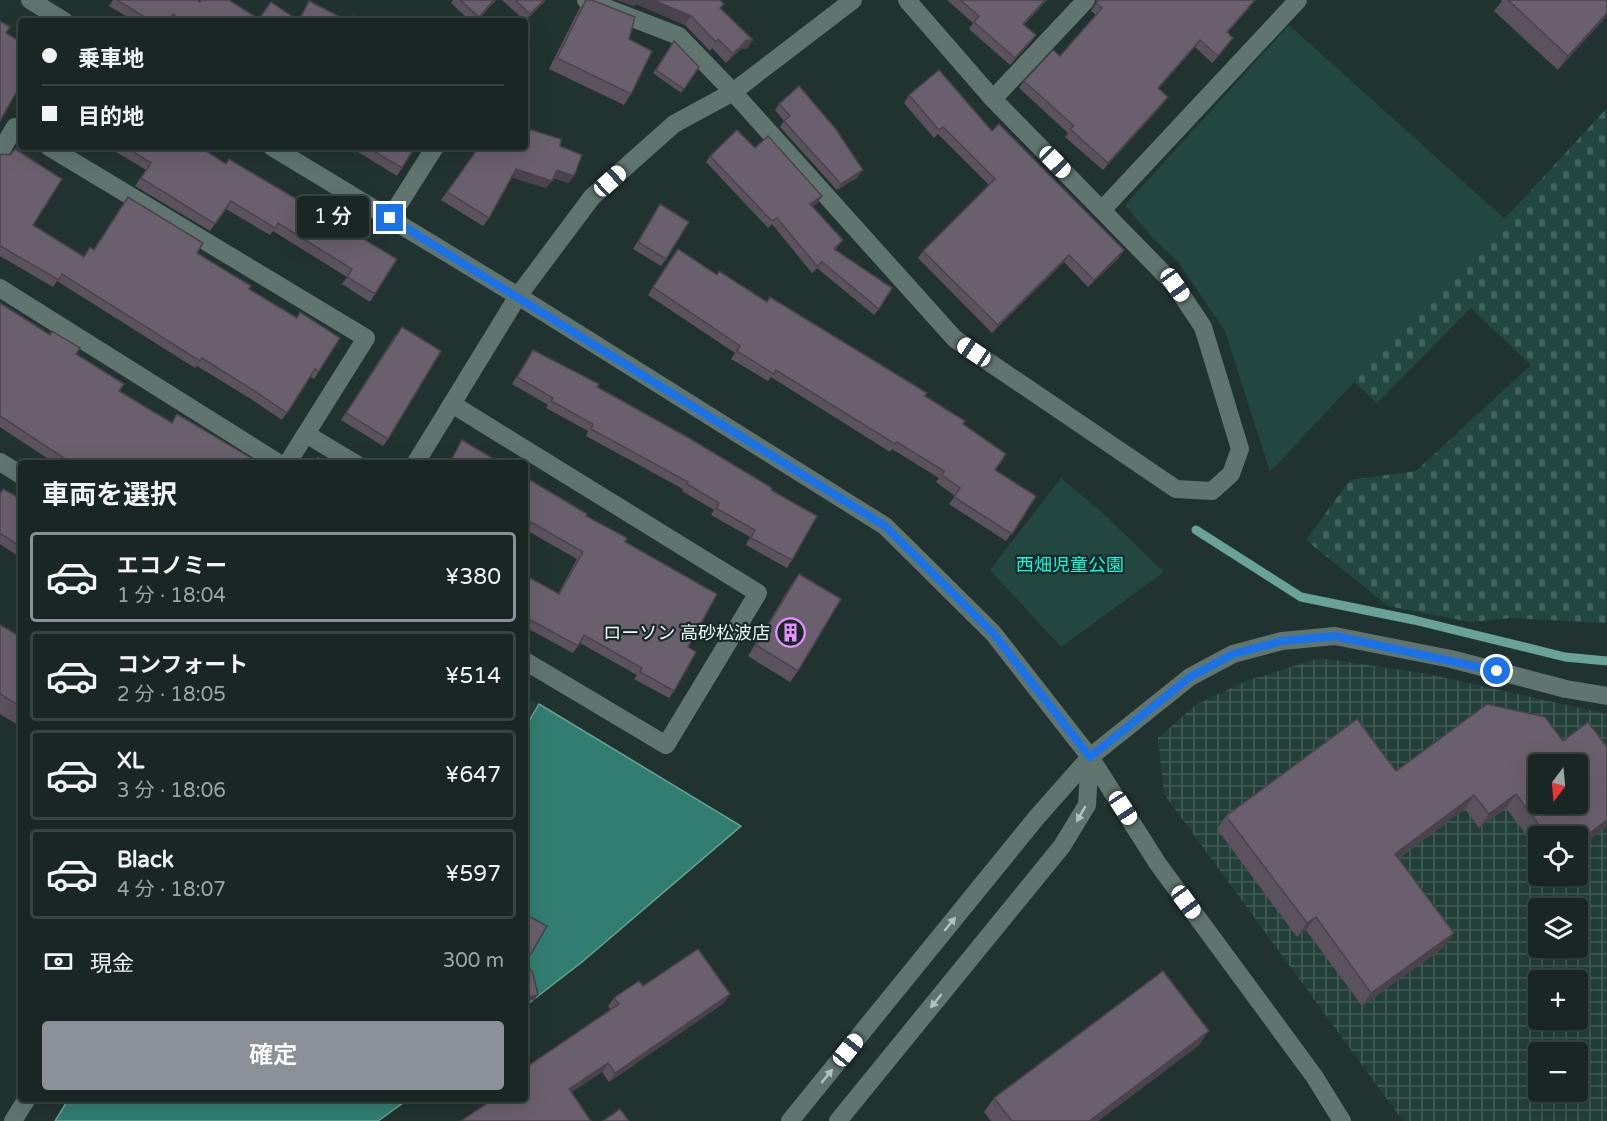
<!DOCTYPE html>
<html lang="ja">
<head>
<meta charset="utf-8">
<style>
  :root { --surface:#192624; --page:#222e2c; --text:#f1f3f6; --muted:#9fa5a6; --line:#374341; --accent:#8c9099 }
  body { margin:0; font-family:"Varela Round","Noto Sans JP",sans-serif; background:var(--page); color:var(--text); height:100vh; display:flex; flex-direction:column; font-size:22px; white-space:nowrap }
  * { box-sizing:border-box; margin:0 }
  p { font-size:20px; color:var(--muted) }
  .icon { flex:none; width:33px; height:33px; fill:none; stroke:currentColor; stroke-width:2; stroke-linecap:round; stroke-linejoin:round }
  .map { position:relative; flex:1; overflow:hidden }
  .drawer { position:absolute; left:18px; top:460px; width:510px; height:642px; display:flex; flex-direction:column; background:var(--surface); border-radius:6px; box-shadow:0 6px 24px #0002,0 0 0 2px var(--line) }
  .drawer>* { flex:none }
  .hud { position:absolute; left:18px; top:18px; width:510px; height:132px; border-radius:6px; box-shadow:0 6px 24px #0002,0 0 0 2px var(--line); display:grid; align-content:center; height:132px; padding:0 24px; background:var(--surface) }
  .needle { width:39px; rotate:196deg }
  .controls { position:absolute; left:1528px; top:754px; display:grid; gap:12px }
  .controls a { display:grid; place-items:center; width:60px; height:60px; border-radius:6px; background:var(--surface); box-shadow:0 6px 24px #0002,0 0 0 2px var(--line); font-size:30px }
  .end { position:absolute; width:27px; height:27px; margin:-14px; border:8px solid #1a73e8; background:#fff; box-shadow:0 0 0 3px #fff }
  .from { border-radius:50% }
  .bubble { position:absolute; height:42px; border-radius:6px; background:var(--surface); box-shadow:0 6px 24px #0002,0 0 0 2px var(--line); font-size:20px; font-weight:600; line-height:42px; text-align:center }
  .car { position:absolute; width:18px; height:36px; margin:-18px -9px; border-radius:8px; box-shadow:0 0 4px 2px #0007; background:linear-gradient(#fff 24%,#345 0 40%,#fff 0 76%,#345 0 86%,#fff 0) }
  .hud b { display:flex; align-items:center; gap:21px; height:57px; font-size:22px }
  .hud b+b { border-top:2px solid var(--line) }
  .hud i { width:15px; height:15px; background:var(--text) }
  ul { padding:0; list-style:none }
  li { display:flex; align-items:center; gap:18px; height:90px; margin:0 12px 9px; padding:0 12px; border:3px solid var(--line); border-radius:6px }
  li div { flex:1 }
  li b { display:block; font-size:22px }
  li em { font-style:normal; font-weight:600 }
  li.active { border-color:var(--accent) }
  li>.icon { width:54px; height:54px; stroke-width:1.5 }
  h2 { padding:0 24px; font-size:27px; line-height:72px }
  .pay { display:flex; align-items:center; gap:15px; height:66px; padding:0 24px; font-size:22px }
  .pay p { margin-inline-start:auto }
  .action { display:flex; gap:12px; margin-top:auto; padding:12px 24px }
  .action a { flex:1; height:69px; border-radius:6px; background:var(--accent); color:#fff; font-size:24px; font-weight:600; line-height:69px; text-align:center }
  .map>svg:first-child { display:block }
</style>
</head>
<body>
<div class="map">
<svg width="1607" height="1121" viewBox="0 0 1607 1121">
  <defs>
    <pattern id="industrial-grid" width="8" height="8" patternUnits="userSpaceOnUse" patternTransform="scale(1.5)"><rect width="8" height="8" fill="#233f3a"/><path d="M0 4h8M4 0v8" fill="none" stroke="#435c57"/></pattern>
    <pattern id="cemetery-stones" width="16" height="16" patternUnits="userSpaceOnUse" patternTransform="scale(1.5)"><rect width="16" height="16" fill="#214740"/><path d="M2 7V4a2 2 0 0 1 4 0v3zM10 15v-3a2 2 0 0 1 4 0v3z" fill="#41625c"/></pattern>
  </defs>
  <rect width="100%" height="100%" fill="#213330"/>
  <!-- built -->
  <polygon fill="#233f3a" points="525,696 539,704 525,728"/>
  <!-- industrial -->
  <path fill="url(#industrial-grid)" fill-rule="evenodd" d="M 1320,658 L 1428,674 L 1607,714 L 1607,1121 L 1403,1121 L 1164,794 L 1158,738 L 1197,704 L 1246,681 ZM 1539,765 L 1578,765 L 1578,804 L 1539,804 ZM 1539,837 L 1578,837 L 1578,876 L 1539,876 ZM 1539,909 L 1578,909 L 1578,948 L 1539,948 ZM 1539,981 L 1578,981 L 1578,1020 L 1539,1020 ZM 1539,1053 L 1578,1053 L 1578,1092 L 1539,1092 Z"/>
  <!-- green -->
  <g fill="#214740">
    <polygon points="1289,25 1506,220 1270,472 1225,331 1178,262 1151,236 1125,205"/>
    <polygon points="1061,478 1105,515 1164,572 1061,647 990,570"/>
  </g>
  <!-- cemetery -->
  <polygon fill="url(#cemetery-stones)" points="1607,108 1607,623 1512,618 1470,622 1388,606 1306,540 1350,480 1416,471 1531,365 1471,308 1377,403 1354,382"/>
  <!-- water -->
  <g fill="#317d71" stroke="#69a298" stroke-width="1.5">
    <polygon points="539,704 741,826 582,962 525,1006 525,728"/>
    <polygon points="68,1100 407,1100 378,1121 55,1121"/>
  </g>
  <g fill="none" stroke-linecap="round" stroke-linejoin="round">
    <!-- stream -->
    <polyline stroke="#69a298" stroke-width="9" points="1196,530 1301,597 1414,620 1565,657 1607,661"/>
    <!-- street -->
    <g stroke="#607570" stroke-width="18">
      <polyline points="586,0 679,36 733,92 955,339 1176,489 1212,491 1231,474 1240,449 1203,327 1175,285 993,99 907,0"/>
      <polyline points="993,99 1086,0"/>
      <polyline points="49,147 366,338 287,464"/>
      <polyline points="0,152 15,127 21,130"/>
      <polyline points="1102,210 1298,0"/>
      <polyline points="390,218 435,147"/>
      <polyline points="0,288 280,464"/>
      <polyline points="452,404 758,593 666,745 525,661"/>
      <polyline points="306,434 356,464"/>
      <polyline points="0,462 21,475"/>
    </g>
    <!-- secondary -->
    <g stroke="#607570" stroke-width="18">
      <polyline points="30,0 64,21"/>
      <polyline points="272,147 518,296 885,526 993,633 1090,757 1158,864 1314,1076 1342,1121"/>
      <polyline points="415,464 518,296 592,197 674,124 733,92 853,0"/>
      <polyline points="13,1121 26,1100"/>
      <polyline points="790,1121 1037,817 1090,757 1190,677 1233,654 1282,641 1335,636 1451,659 1566,689 1607,696"/>
      <polyline points="838,1121 1062,846 1087,805 1090,757"/>
    </g>
  </g>
  <!-- wall -->
  <g fill="#5b525e">
    <polygon points="113,0 197,0 200,2 259,19 298,20 309,1 348,21 134,21 109,6"/>
    <polygon points="453,0 496,0 477,21 470,21 451,3"/>
    <polygon points="502,0 546,0 525,21"/>
    <polygon points="586,0 631,94 624,105 549,69 579,9"/>
    <polygon points="617,0 724,4 720,8 747,49 741,49 726,63 712,48 710,51 685,25 636,4 634,6"/>
    <polygon points="947,0 1047,0 1024,25 1031,42 1010,65 969,29 973,23"/>
    <polygon points="1096,0 1256,0 1227,33 1228,45 1212,63 1195,47 1159,88 1163,104 1103,170 1065,137 1068,133 1019,88 1024,81 1060,56 1096,15 1091,11 1097,2"/>
    <polygon points="1501,0 1607,0 1558,70 1494,11 1502,1"/>
    <polygon points="6,33 21,42 21,93 17,91"/>
    <polygon points="674,41 699,67 681,93 653,73"/>
    <polygon points="909,95 992,131 1119,258 1088,287 1064,262 992,333 918,258 923,251 989,185 938,134 934,138 904,103"/>
    <polygon points="779,104 858,177 837,190 780,127 784,121 775,110"/>
    <polygon points="560,146 569,183 553,178 546,188 511,177 489,218 483,226 441,200 479,147"/>
    <polygon points="114,147 200,147 226,164 397,259 370,302 342,284 347,277 273,231 270,235 226,209 210,231 135,186 146,170 113,150"/>
    <polygon points="350,147 415,147 397,176"/>
    <polygon points="755,148 818,203 812,206 843,240 835,250 879,309 874,315 817,268 812,273 772,224 768,228 706,162 710,156"/>
    <polygon points="0,154 33,225 84,256 94,250 197,253 249,289 319,371 314,379 310,376 282,420 251,399 197,366 195,368 57,281 53,287 0,256"/>
    <polygon points="660,204 666,259 661,266 633,249"/>
    <polygon points="672,257 717,275 766,302 925,396 963,424 995,470 1036,496 1006,541 949,504 955,496 936,482 939,478 892,449 890,452 771,377 768,381 731,359 735,353 648,295"/>
    <polygon points="0,303 76,354 119,391 171,423 177,414 257,464 56,464 0,427"/>
    <polygon points="396,334 388,439 383,446 341,420"/>
    <polygon points="533,350 771,490 792,560 787,568 746,545 750,537 711,515 714,510 682,491 683,489 586,436 588,431 546,408 548,405 512,384"/>
    <polygon points="525,477 586,516 625,542 688,647 674,691 669,698 634,679 637,675 580,643 573,653 525,627 525,575 558,594 577,559 526,530"/>
    <polygon points="0,493 21,499 21,558 0,544"/>
    <polygon points="799,574 798,671 790,682 748,656 791,585"/>
    <polygon points="0,625 21,637 21,727 0,714"/>
    <polygon points="1563,741 1607,747 1607,827 1578,848 1578,837 1539,837 1539,852 1506,808 1479,828 1465,809 1399,858 1444,947 1362,1006 1306,930 1297,937 1217,829 1226,816 1396,771"/>
    <polygon points="643,986 730,994 724,1003 609,1082 602,1072 571,1092 525,1100 525,1068 611,1010 608,1006 614,998"/>
    <polygon points="1199,1045 1098,1121 991,1121 984,1112 994,1098"/>
  </g>
  <!-- shaded-wall -->
  <g fill="#4a424c">
    <polygon points="494,0 496,0 476,21 479,17"/>
    <polygon points="544,0 546,0 525,21 530,14"/>
    <polygon points="617,0 653,0 691,16 685,25 636,4 634,6"/>
    <polygon points="1045,0 1047,0 1018,32 1023,24"/>
    <polygon points="1607,13 1607,16 1558,70 1568,56"/>
    <polygon points="1036,35 1031,42 1010,65 1015,58"/>
    <polygon points="747,40 753,40 747,49 741,49 726,63 733,54"/>
    <polygon points="1200,40 1195,47 1153,95 1158,88"/>
    <polygon points="1168,97 1163,104 1103,170 1108,163"/>
    <polygon points="516,169 552,181 546,188 510,177"/>
    <polygon points="557,170 574,176 569,183 552,178"/>
    <polygon points="863,170 858,177 837,190 841,184"/>
    <polygon points="822,196 818,203 806,211 810,204"/>
    <polygon points="1124,250 1119,258 1088,287 1094,280"/>
    <polygon points="1069,255 1064,262 992,333 998,325"/>
    <polygon points="1516,794 1506,808 1479,828 1489,814"/>
    <polygon points="1474,795 1465,809 1386,867 1395,854"/>
    <polygon points="1607,820 1607,827 1578,848 1578,842"/>
    <polygon points="1316,917 1306,930 1297,937 1307,923"/>
    <polygon points="1454,933 1444,947 1362,1006 1371,993"/>
    <polygon points="730,994 724,1003 609,1082 615,1073"/>
    <polygon points="538,995 534,1000 525,1002 525,998"/>
    <polygon points="1209,1031 1199,1045 1098,1121 1089,1121"/>
    <polygon points="608,1063 602,1072 563,1098 569,1089"/>
  </g>
  <!-- building -->
  <g fill="#6a5f6d" stroke="#4a424c" stroke-width="1.5" fill-rule="evenodd">
    <polygon points="117,0 197,0 200,2 201,0 229,0 259,19 271,2 299,21 183,21 173,14 169,21 151,21"/>
    <polygon points="460,0 494,0 479,17"/>
    <polygon points="515,0 544,0 530,14"/>
    <polygon points="586,0 592,0 635,17 629,39 652,51 631,94 557,58"/>
    <polygon points="653,0 720,0 724,4 720,8 753,40 747,40 733,54 718,39 716,42 691,16"/>
    <polygon points="960,0 1045,0 1023,24 1036,35 1015,58 974,22 979,16"/>
    <polygon points="1099,0 1255,0 1227,32 1233,38 1218,56 1200,40 1158,88 1168,97 1108,163 1070,129 1074,126 1024,81 1053,50 1060,56 1102,8 1096,3"/>
    <polygon points="1508,0 1607,0 1607,13 1568,56"/>
    <polygon points="309,1 348,21 299,21"/>
    <polygon points="354,16 364,21 351,21"/>
    <polygon points="0,21 10,27 6,33 21,42 21,84 0,121"/>
    <polygon points="674,41 699,67 684,89 656,70"/>
    <polygon points="939,70 992,131 999,124 1124,250 1094,280 1069,255 998,325 923,251 995,179 943,127 939,130 909,95"/>
    <polygon points="799,86 835,128 863,170 841,184 784,121 790,116 779,104"/>
    <polygon points="525,128 561,139 560,146 582,155 574,176 557,170 552,181 516,169 489,218 447,192 479,147 525,147"/>
    <polygon points="737,130 755,148 768,136 822,196 810,204 843,240 834,249 892,288 879,309 822,262 817,266 777,218 772,221 710,156"/>
    <polygon points="126,147 200,147 226,164 229,159 397,259 375,294 347,277 352,269 278,223 275,228 231,201 215,224 141,178 151,163"/>
    <polygon points="367,147 415,147 402,168"/>
    <polygon points="15,149 62,179 33,225 84,257 90,247 94,250 128,197 203,243 197,253 251,286 249,289 297,318 300,312 340,338 319,371 315,369 287,413 256,392 202,358 200,361 62,274 59,280 0,246 0,154 10,155"/>
    <polygon points="660,204 689,222 666,259 638,242"/>
    <polygon points="678,249 717,275 719,271 767,302 770,297 927,393 925,396 965,421 963,424 1006,454 995,470 1036,496 1012,534 954,497 960,488 942,475 944,471 897,442 895,444 776,370 774,374 737,351 740,346 653,287"/>
    <polygon points="0,303 50,335 52,331 80,348 76,354 124,384 119,391 172,423 177,414 258,462 257,464 73,464 0,416"/>
    <polygon points="402,327 441,351 388,439 346,413"/>
    <polygon points="533,350 599,384 597,387 689,438 772,488 771,490 817,516 792,560 751,538 755,530 716,508 719,503 687,484 688,482 591,429 593,424 551,401 553,398 517,377"/>
    <polygon points="462,440 502,464 449,464"/>
    <polygon points="318,457 328,464 314,464"/>
    <polygon points="525,477 587,514 586,516 627,538 625,542 717,594 688,647 696,652 674,691 640,672 642,668 584,635 578,646 525,617 525,575 559,594 583,552 531,522 525,533"/>
    <polygon points="3,489 21,499 21,547 0,533 0,494"/>
    <polygon points="799,574 841,599 798,671 756,645"/>
    <polygon points="0,625 21,637 21,707 0,694"/>
    <path d="M 1487,704 L 1545,717 L 1563,741 L 1588,722 L 1607,747 L 1607,820 L 1578,842 L 1578,837 L 1548,837 L 1516,794 L 1489,814 L 1474,795 L 1395,854 L 1454,933 L 1371,993 L 1316,917 L 1307,923 L 1226,816 L 1357,719 L 1396,771 ZM 1539,765 L 1578,765 L 1578,804 L 1539,804 Z"/>
    <polygon points="525,914 547,926 526,962 533,974 538,995 525,998"/>
    <polygon points="698,949 730,994 615,1073 608,1063 569,1089 591,1121 461,1121 492,1100 525,1100 525,1077 527,1075 525,1073 525,1068 619,1004 614,998 639,981 643,986"/>
    <polygon points="1163,971 1209,1031 1089,1121 1012,1121 994,1098"/>
    <polygon points="620,1109 629,1121 603,1121"/>
  </g>
  <!-- one-way arrows -->
  <defs><path id="oneway-solid" d="M-6-.8H1V-3.2L6.5 0L1 3.2V.8H-6Z" transform="scale(1.5)"/></defs>
  <g fill="#b3c3bf">
    <use href="#oneway-solid" transform="translate(1081 814) rotate(120)"/>
    <use href="#oneway-solid" transform="translate(950 924) rotate(-51)"/>
    <use href="#oneway-solid" transform="translate(936 1001) rotate(129)"/>
    <use href="#oneway-solid" transform="translate(827 1076) rotate(-51)"/>
  </g>
  <g fill="none" stroke-linecap="round" stroke-linejoin="round">
    <!-- route -->
    <polyline stroke="#1a73e8" stroke-width="8" points="390,218 885,526 993,633 1090,757 1190,677 1233,654 1282,641 1335,636 1497,671"/>
  </g>
  <!-- icons -->
  <defs>
    <symbol id="building-ring" viewBox="-11 -11 22 22"><circle r="9.5" fill="#172926" stroke="#e88eff" stroke-width="1.5"/><path d="M-4-6H4V6H1V3H-1V6H-4ZM-2.5-4.3h1.7v1.8h-1.7ZM.8-4.3h1.7v1.8H.8ZM-2.5-1h1.7V.8h-1.7ZM.8-1h1.7V.8H.8Z" fill="#e88eff"/></symbol>
  </defs>
  <g fill-rule="evenodd">
    <use href="#building-ring" x="774" y="616" width="33" height="33"/>
  </g>
  <g text-anchor="middle" stroke-width="4.5" stroke-linejoin="round" paint-order="stroke">
    <!-- park labels -->
    <g font-size="18" fill="#0bfbe0" stroke="#172926">
      <text x="1070" y="571">西畑児童公園</text>
    </g>
    <!-- poi labels -->
    <g font-size="18" fill="#ebf7f4" stroke="#172926" text-anchor="end">
      <text x="770" y="639">ローソン 高砂松波店</text>
    </g>
  </g>
</svg>
<div class="controls">
<a><svg class="needle" viewBox="-14 -14 28 28"><path d="M0-13l5 13h-10z" fill="#e53935"/><path d="M0 13l5-13h-10z" fill="#9fa5a6"/></svg></a>
<a><svg class="icon" aria-label="locate" viewBox="0 0 24 24"><circle cx="12" cy="12" r="6"/><path d="M12 2v4M12 18v4M2 12h4M18 12h4"/></svg></a>
<a><svg class="icon" aria-label="layers" viewBox="0 0 24 24"><path d="M12 4l9 5-9 5-9-5zM3 14l9 5 9-5"/></svg></a>
<a>+</a>
<a>−</a>
</div>
<i class="end from" style="left:1497px;top:671px"></i>
<i class="end" style="left:390px;top:218px"></i>
<div class="bubble" style="left:297px;top:196px;width:72px">1 分</div>
<i class="car" style="left:1055px;top:162px;rotate:136deg"></i>
<i class="car" style="left:610px;top:181px;rotate:48deg"></i>
<i class="car" style="left:1175px;top:285px;rotate:145deg"></i>
<i class="car" style="left:974px;top:352px;rotate:304deg"></i>
<i class="car" style="left:1123px;top:808px;rotate:147deg"></i>
<i class="car" style="left:1186px;top:902px;rotate:144deg"></i>
<i class="car" style="left:848px;top:1050px;rotate:39deg"></i>
<div class="hud">
<b><i class="from"></i>乗車地</b>
<b><i></i>目的地</b>
</div>
<section class="drawer">
<h2>車両を選択</h2>
<ul>
<li class="active"><svg class="icon" aria-label="car" viewBox="0 0 24 24"><path d="M5 17H2v-5l4-1 3-4h7l3 4 3 1v5h-3M9 17h6M6 11h13"/><circle cx="7" cy="17" r="2"/><circle cx="17" cy="17" r="2"/></svg><div><b>エコノミー</b><p>1 分 · 18:04</p></div><em>¥380</em></li>
<li><svg class="icon" aria-label="car" viewBox="0 0 24 24"><path d="M5 17H2v-5l4-1 3-4h7l3 4 3 1v5h-3M9 17h6M6 11h13"/><circle cx="7" cy="17" r="2"/><circle cx="17" cy="17" r="2"/></svg><div><b>コンフォート</b><p>2 分 · 18:05</p></div><em>¥514</em></li>
<li><svg class="icon" aria-label="car" viewBox="0 0 24 24"><path d="M5 17H2v-5l4-1 3-4h7l3 4 3 1v5h-3M9 17h6M6 11h13"/><circle cx="7" cy="17" r="2"/><circle cx="17" cy="17" r="2"/></svg><div><b>XL</b><p>3 分 · 18:06</p></div><em>¥647</em></li>
<li><svg class="icon" aria-label="car" viewBox="0 0 24 24"><path d="M5 17H2v-5l4-1 3-4h7l3 4 3 1v5h-3M9 17h6M6 11h13"/><circle cx="7" cy="17" r="2"/><circle cx="17" cy="17" r="2"/></svg><div><b>Black</b><p>4 分 · 18:07</p></div><em>¥597</em></li>
</ul>
<div class="pay"><svg class="icon" aria-label="cash" viewBox="0 0 24 24"><path d="M3 7h18v10H3z"/><circle cx="12" cy="12" r="2"/></svg>現金<p>300 m</p></div>
<div class="action"><a>確定</a></div>
</section>
</div>
</body>
</html>
